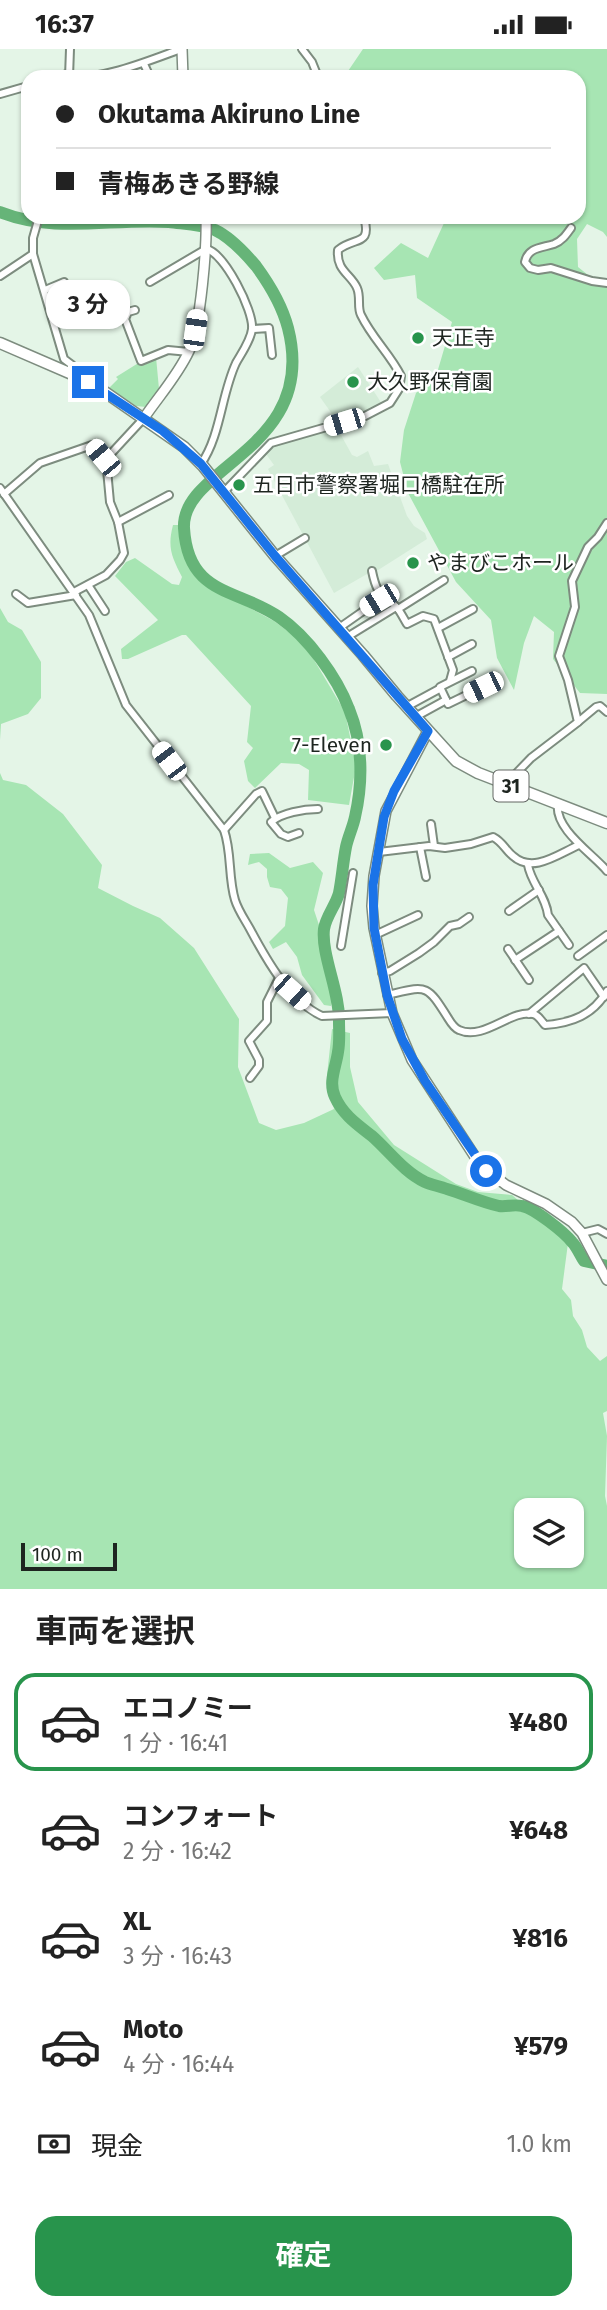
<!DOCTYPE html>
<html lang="ja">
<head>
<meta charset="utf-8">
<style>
  :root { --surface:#fff; --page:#f2f2f2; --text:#222; --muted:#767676; --line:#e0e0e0; --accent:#28944c }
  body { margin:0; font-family:"Fira Sans","Noto Sans JP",sans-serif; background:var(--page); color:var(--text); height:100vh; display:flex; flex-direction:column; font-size:26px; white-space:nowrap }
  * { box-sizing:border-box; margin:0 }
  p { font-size:23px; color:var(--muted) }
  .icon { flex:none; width:38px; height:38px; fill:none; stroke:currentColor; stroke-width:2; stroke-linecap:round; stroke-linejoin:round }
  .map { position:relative; height:1540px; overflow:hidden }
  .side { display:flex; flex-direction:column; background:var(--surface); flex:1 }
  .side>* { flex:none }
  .hud { position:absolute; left:21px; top:21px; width:565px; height:154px; border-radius:21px; box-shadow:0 2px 5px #0004; display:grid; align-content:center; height:154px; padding:0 35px; background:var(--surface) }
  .tools { position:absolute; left:514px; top:1449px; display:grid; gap:14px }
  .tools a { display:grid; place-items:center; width:70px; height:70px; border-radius:14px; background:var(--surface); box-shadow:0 2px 5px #0004; font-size:35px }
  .scale { position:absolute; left:21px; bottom:18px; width:96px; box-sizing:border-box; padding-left:7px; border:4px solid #1e2520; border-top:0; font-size:19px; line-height:24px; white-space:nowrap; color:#1e2520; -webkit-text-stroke:5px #fff; paint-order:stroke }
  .end { position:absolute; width:32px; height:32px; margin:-16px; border:9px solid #1a73e8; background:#fff; box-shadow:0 0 0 4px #fff }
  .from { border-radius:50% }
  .bubble { position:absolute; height:49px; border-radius:21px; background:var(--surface); box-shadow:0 2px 5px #0004; font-size:23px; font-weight:700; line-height:49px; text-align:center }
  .car { position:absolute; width:21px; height:42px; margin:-21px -10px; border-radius:9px; box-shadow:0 0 5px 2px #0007; background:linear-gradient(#fff 24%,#345 0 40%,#fff 0 76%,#345 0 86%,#fff 0) }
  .hud b { display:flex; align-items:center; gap:24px; height:66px; font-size:26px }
  .hud b+b { border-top:2px solid var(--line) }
  .hud i { width:18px; height:18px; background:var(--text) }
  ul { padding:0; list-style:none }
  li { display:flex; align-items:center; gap:21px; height:98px; margin:0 14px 10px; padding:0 21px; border:4px solid transparent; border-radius:21px }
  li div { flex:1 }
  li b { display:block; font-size:26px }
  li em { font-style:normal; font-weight:700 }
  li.current { border-color:var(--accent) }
  li>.icon { width:63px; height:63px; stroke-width:1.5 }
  h2 { padding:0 35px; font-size:32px; line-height:84px }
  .pay { display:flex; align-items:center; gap:18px; height:77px; padding:0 35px; font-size:26px }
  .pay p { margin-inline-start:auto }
  .cta { display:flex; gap:14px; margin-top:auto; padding:14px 35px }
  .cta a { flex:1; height:80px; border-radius:21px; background:var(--accent); color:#fff; font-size:28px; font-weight:700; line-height:80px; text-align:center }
  .status { display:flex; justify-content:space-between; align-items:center; height:49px; padding:0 35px; background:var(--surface); direction:ltr }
  .status svg { height:19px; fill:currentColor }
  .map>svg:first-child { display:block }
</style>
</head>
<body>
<div class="status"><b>16:37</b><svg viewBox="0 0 49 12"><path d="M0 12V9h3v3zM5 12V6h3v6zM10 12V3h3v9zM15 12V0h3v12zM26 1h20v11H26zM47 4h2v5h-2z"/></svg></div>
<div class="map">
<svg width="607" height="1540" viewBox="0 0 607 1540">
  <rect width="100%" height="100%" fill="#e4f5e7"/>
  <!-- built -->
  <g fill="#d4ecd8">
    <polygon points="358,318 382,355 367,363 337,372 320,348"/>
    <polygon points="336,377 352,406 357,408 368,402 374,417 388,415 407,467 414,477 425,484 427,490 375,523 374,521 334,544 268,420 274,416 266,405 275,395"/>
  </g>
  <!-- green -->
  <g fill="#a7e5b3" fill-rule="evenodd">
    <polygon points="363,0 607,0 607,188 603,183 587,175 577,190 578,218 598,234 607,232 607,645 580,644 553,610 554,583 534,567 524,594 514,641 497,609 491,571 456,533 408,444 400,413 404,381 416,344 437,324 452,273 417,249 415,226 384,231 374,219 401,194 428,209 444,174 441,168 579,168 579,28 344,28"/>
    <polygon points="156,308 159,340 146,358 136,357 109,339 118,330 116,328 140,313"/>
    <path d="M 173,476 L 178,476 L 189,515 L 220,543 L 274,572 L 304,594 L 345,663 L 356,717 L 349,756 L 308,751 L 309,721 L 299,715 L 281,714 L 255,739 L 248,732 L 244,712 L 253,699 L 247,693 L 251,657 L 186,586 L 182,586 L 128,610 L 122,610 L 121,600 L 158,571 L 115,527 L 126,513 L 135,509 L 172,535 L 179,536 L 182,528 C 172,508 167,499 173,476 Z"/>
    <polygon points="0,559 8,573 22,581 41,613 41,649 28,665 1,675 0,691"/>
    <path d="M 0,724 L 3,731 L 26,736 L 63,765 L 102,816 L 98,839 L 133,857 L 160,869 L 194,899 L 239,970 L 238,1018 L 259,1074 L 276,1081 L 304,1074 L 334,1060 L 327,1026 L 332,980 L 350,984 L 350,1018 L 358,1053 L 394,1096 L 456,1135 L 478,1143 L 512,1146 L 568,1194 L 562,1240 L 571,1251 L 573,1267 L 582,1281 L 587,1298 L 600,1312 L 607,1307 L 607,1362 L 603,1364 L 607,1387 L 605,1447 L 607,1457 L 607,1540 L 0,1540 ZM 527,1461 L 572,1461 L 572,1507 L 527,1507 Z"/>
    <polygon points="269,804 290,819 313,813 323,824 314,861 323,888 332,952 331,957 324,956 302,926 297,908 286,893 273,900 269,893 285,877 288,849 281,840 270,838 267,828 267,820 259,813 248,816 250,805"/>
  </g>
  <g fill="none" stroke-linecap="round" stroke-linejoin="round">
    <!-- river -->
    <path stroke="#66b478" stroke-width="12" d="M 0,163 C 56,185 111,169 169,173 C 185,175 201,175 215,181 C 230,188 245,204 256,217 C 270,236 282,256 288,279 C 319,400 181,417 184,479 C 188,547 237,539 279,568 C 308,588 337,628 349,660 C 363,694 363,733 355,768 C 353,778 348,788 346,798 C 343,813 342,829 339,844 C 336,856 326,867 324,880 C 321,905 340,944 339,972 C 339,982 340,993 338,1003 C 336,1018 328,1033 335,1048 C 343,1066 358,1076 372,1087 C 389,1102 404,1123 425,1133 C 432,1136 439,1137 447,1140 C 464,1145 481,1153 499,1157 C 507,1158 514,1155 522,1157 C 534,1159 564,1183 572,1193 C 577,1198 580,1206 584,1212 L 607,1217"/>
    <defs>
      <g id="street">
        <polyline points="302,0 312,13 318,28"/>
        <polyline points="144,15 150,28"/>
        <path d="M 54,28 L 67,25 C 89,37 158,8 181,0"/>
        <polyline points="69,28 70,0"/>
        <polyline points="0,45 28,37"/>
        <polyline points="39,168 33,189 33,205 64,310 72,316 74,326"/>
        <path d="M 571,179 C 566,186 562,192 554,195 C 542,199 528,198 525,213 L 530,219 L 538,221 L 551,219 L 592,232 L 607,234"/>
        <polyline points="0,227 33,205"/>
        <path d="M 150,233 L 206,200 C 224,203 254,262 252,280 C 251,291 241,305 236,314 C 221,346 221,386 201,415"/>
        <polyline points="45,241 64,233"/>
        <polyline points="135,261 128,263 125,270 141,312 168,301 189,303"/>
        <polyline points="252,280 269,279 272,306"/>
        <path d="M 0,439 L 89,566 L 126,656 L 224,781 C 232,804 228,828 235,851 C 238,861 245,871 250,880 C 266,910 289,952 322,967 L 392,964"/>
        <path d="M 224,443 L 271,394 L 365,367 L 390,354 L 399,340 L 401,327 C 390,305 372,289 361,266 C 357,258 361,248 357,239 C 351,225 336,222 338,201 C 355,187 372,198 364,168"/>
        <polyline points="4,445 40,414 92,396 103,409 106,410"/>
        <polyline points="118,473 169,446"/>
        <polyline points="275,507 305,489"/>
        <path d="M 372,522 C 378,551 382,541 398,560 C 401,564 404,570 407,575 L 423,567 L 434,570 L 453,621 L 450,632"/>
        <polyline points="88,536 105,562"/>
        <polyline points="74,543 106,526 120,511 124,504 118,473 110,453 106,410 144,369"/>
        <polyline points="16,545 28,554 76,546"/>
        <polyline points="398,560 444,531"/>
        <polyline points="339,579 379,551 381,547"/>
        <polyline points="438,579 473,560"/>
        <polyline points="347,588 396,558"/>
        <polyline points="448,608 472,595"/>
        <polyline points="472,622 440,638 448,655 483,638"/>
        <polyline points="406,658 441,639"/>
        <polyline points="415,668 446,651"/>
        <polyline points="578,673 596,658 600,657 607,663"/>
        <polyline points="506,735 531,709 578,673 568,631 559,607 575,558 572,532 588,498 598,488 607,474"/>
        <path d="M 558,755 C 554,780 593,805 607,822"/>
        <polyline points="431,775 434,797"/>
        <polyline points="224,781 256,745 262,742 275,769"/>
        <path d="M 299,784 L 288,788 L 281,785 L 271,773 C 281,764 304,760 318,760"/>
        <polyline points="420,798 426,828"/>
        <path d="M 379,803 L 429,797 L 445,799 L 471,795 L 493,788 C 503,793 505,801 513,807 C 533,825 558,805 579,796"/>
        <path d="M 528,816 C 531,834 546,847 548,866 L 569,896"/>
        <polyline points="509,862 539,841"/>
        <polyline points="375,886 418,866"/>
        <polyline points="341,897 353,824"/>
        <polyline points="508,900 529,931"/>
        <polyline points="578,907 607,886"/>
        <polyline points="515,911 559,882"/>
        <polyline points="382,924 390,922 419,904 434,893 450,877 459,875 469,868"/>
        <path d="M 387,946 C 427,937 426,934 448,969 C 451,974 454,979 459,981 C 484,992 511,960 533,965 C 539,966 541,972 545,976 C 572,974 593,966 607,942"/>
        <polyline points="529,965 584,919 604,948"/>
        <polyline points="250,1029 259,1017 259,1011 249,992 267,972 267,953 279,929"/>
        <polyline points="582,1184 598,1180 607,1185"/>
      </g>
      <g id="secondary">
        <polyline points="182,0 183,28"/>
        <path d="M 144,369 C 159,347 178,326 189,302 C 201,277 207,196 206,168"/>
        <polyline points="428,682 386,762 374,827 372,857 374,879 392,964 412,1011 481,1117 506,1136 546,1155 572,1173 582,1184 607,1231"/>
      </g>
      <polyline id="primary" points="0,294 74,326 102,341 184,398 203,417 275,507 363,606 397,647 456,712 478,724 607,774"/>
    </defs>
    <!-- street casing -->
    <use href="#street" stroke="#7d8c7f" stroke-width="10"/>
    <!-- secondary casing -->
    <use href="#secondary" stroke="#7d8c7f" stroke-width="12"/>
    <!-- primary casing -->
    <use href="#primary" stroke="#7d8c7f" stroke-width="13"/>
    <!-- street -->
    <use href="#street" stroke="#fff" stroke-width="6"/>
    <!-- secondary -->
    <use href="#secondary" stroke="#fff" stroke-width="9"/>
    <!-- primary -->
    <use href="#primary" stroke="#fff" stroke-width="10"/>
  </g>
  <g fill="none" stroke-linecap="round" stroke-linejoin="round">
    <!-- route -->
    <polyline stroke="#1a73e8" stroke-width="9" points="88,333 163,382 201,415 275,507 428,682 394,742 384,768 373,836 374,879 387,946 402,990 425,1032 486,1122"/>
  </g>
  <!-- markers -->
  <g fill="#28944c" stroke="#fff" stroke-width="2.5">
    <circle cx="418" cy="289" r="7"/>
    <circle cx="353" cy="333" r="7"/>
    <circle cx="239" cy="436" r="7"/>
    <circle cx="413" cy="514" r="7"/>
    <circle cx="386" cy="696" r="7"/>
  </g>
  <g text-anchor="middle" stroke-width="5" stroke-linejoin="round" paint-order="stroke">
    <!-- shield labels -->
    <rect fill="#fff" stroke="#626663" stroke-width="2" x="493.5" y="721.5" width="35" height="31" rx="5"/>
    <g font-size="19" font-weight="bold" fill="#1e2520">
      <text x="511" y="744">31</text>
    </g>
    <!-- poi labels -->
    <g font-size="21" fill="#1e2520" stroke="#fff" text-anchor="start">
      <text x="432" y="296">天正寺</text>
      <text x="367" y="340">大久野保育園</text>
      <text x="253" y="443">五日市警察署堀口橋駐在所</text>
      <text x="427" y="521">やまびこホール</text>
      <text x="372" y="703" text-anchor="end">7-Eleven</text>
    </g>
  </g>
</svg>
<div class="tools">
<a><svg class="icon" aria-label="layers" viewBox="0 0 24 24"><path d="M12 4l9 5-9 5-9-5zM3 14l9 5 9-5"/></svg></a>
</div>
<div class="scale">100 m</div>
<i class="end from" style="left:486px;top:1122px"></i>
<i class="end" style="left:88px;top:333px"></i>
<div class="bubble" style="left:46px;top:231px;width:84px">3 分</div>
<i class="car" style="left:195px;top:281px;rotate:8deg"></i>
<i class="car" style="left:344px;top:373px;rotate:253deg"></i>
<i class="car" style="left:103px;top:409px;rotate:320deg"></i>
<i class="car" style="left:379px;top:551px;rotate:239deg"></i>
<i class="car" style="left:483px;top:638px;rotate:244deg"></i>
<i class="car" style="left:169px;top:712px;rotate:323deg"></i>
<i class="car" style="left:292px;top:943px;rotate:132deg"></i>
<div class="hud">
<b><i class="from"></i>Okutama Akiruno Line</b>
<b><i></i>青梅あきる野線</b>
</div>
</div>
<section class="side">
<h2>車両を選択</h2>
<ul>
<li class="current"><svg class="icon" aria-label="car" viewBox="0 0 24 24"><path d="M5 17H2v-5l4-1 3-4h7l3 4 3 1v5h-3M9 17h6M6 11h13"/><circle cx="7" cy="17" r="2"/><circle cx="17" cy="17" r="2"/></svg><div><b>エコノミー</b><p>1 分 · 16:41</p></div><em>¥480</em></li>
<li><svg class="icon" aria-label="car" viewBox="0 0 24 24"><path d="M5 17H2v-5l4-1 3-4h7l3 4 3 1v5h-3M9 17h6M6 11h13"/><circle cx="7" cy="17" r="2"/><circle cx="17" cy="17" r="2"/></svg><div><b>コンフォート</b><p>2 分 · 16:42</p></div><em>¥648</em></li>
<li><svg class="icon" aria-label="car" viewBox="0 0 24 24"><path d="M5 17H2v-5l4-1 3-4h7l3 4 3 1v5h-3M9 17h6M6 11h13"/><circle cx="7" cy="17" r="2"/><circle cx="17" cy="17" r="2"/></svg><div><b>XL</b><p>3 分 · 16:43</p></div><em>¥816</em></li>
<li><svg class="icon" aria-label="car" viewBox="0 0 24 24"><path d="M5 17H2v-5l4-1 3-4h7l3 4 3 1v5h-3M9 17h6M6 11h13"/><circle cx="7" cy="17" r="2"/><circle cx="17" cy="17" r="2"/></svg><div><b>Moto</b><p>4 分 · 16:44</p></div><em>¥579</em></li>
</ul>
<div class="pay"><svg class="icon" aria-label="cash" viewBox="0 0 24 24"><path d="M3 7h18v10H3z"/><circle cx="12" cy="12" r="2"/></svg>現金<p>1.0 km</p></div>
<div class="cta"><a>確定</a></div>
</section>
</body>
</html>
